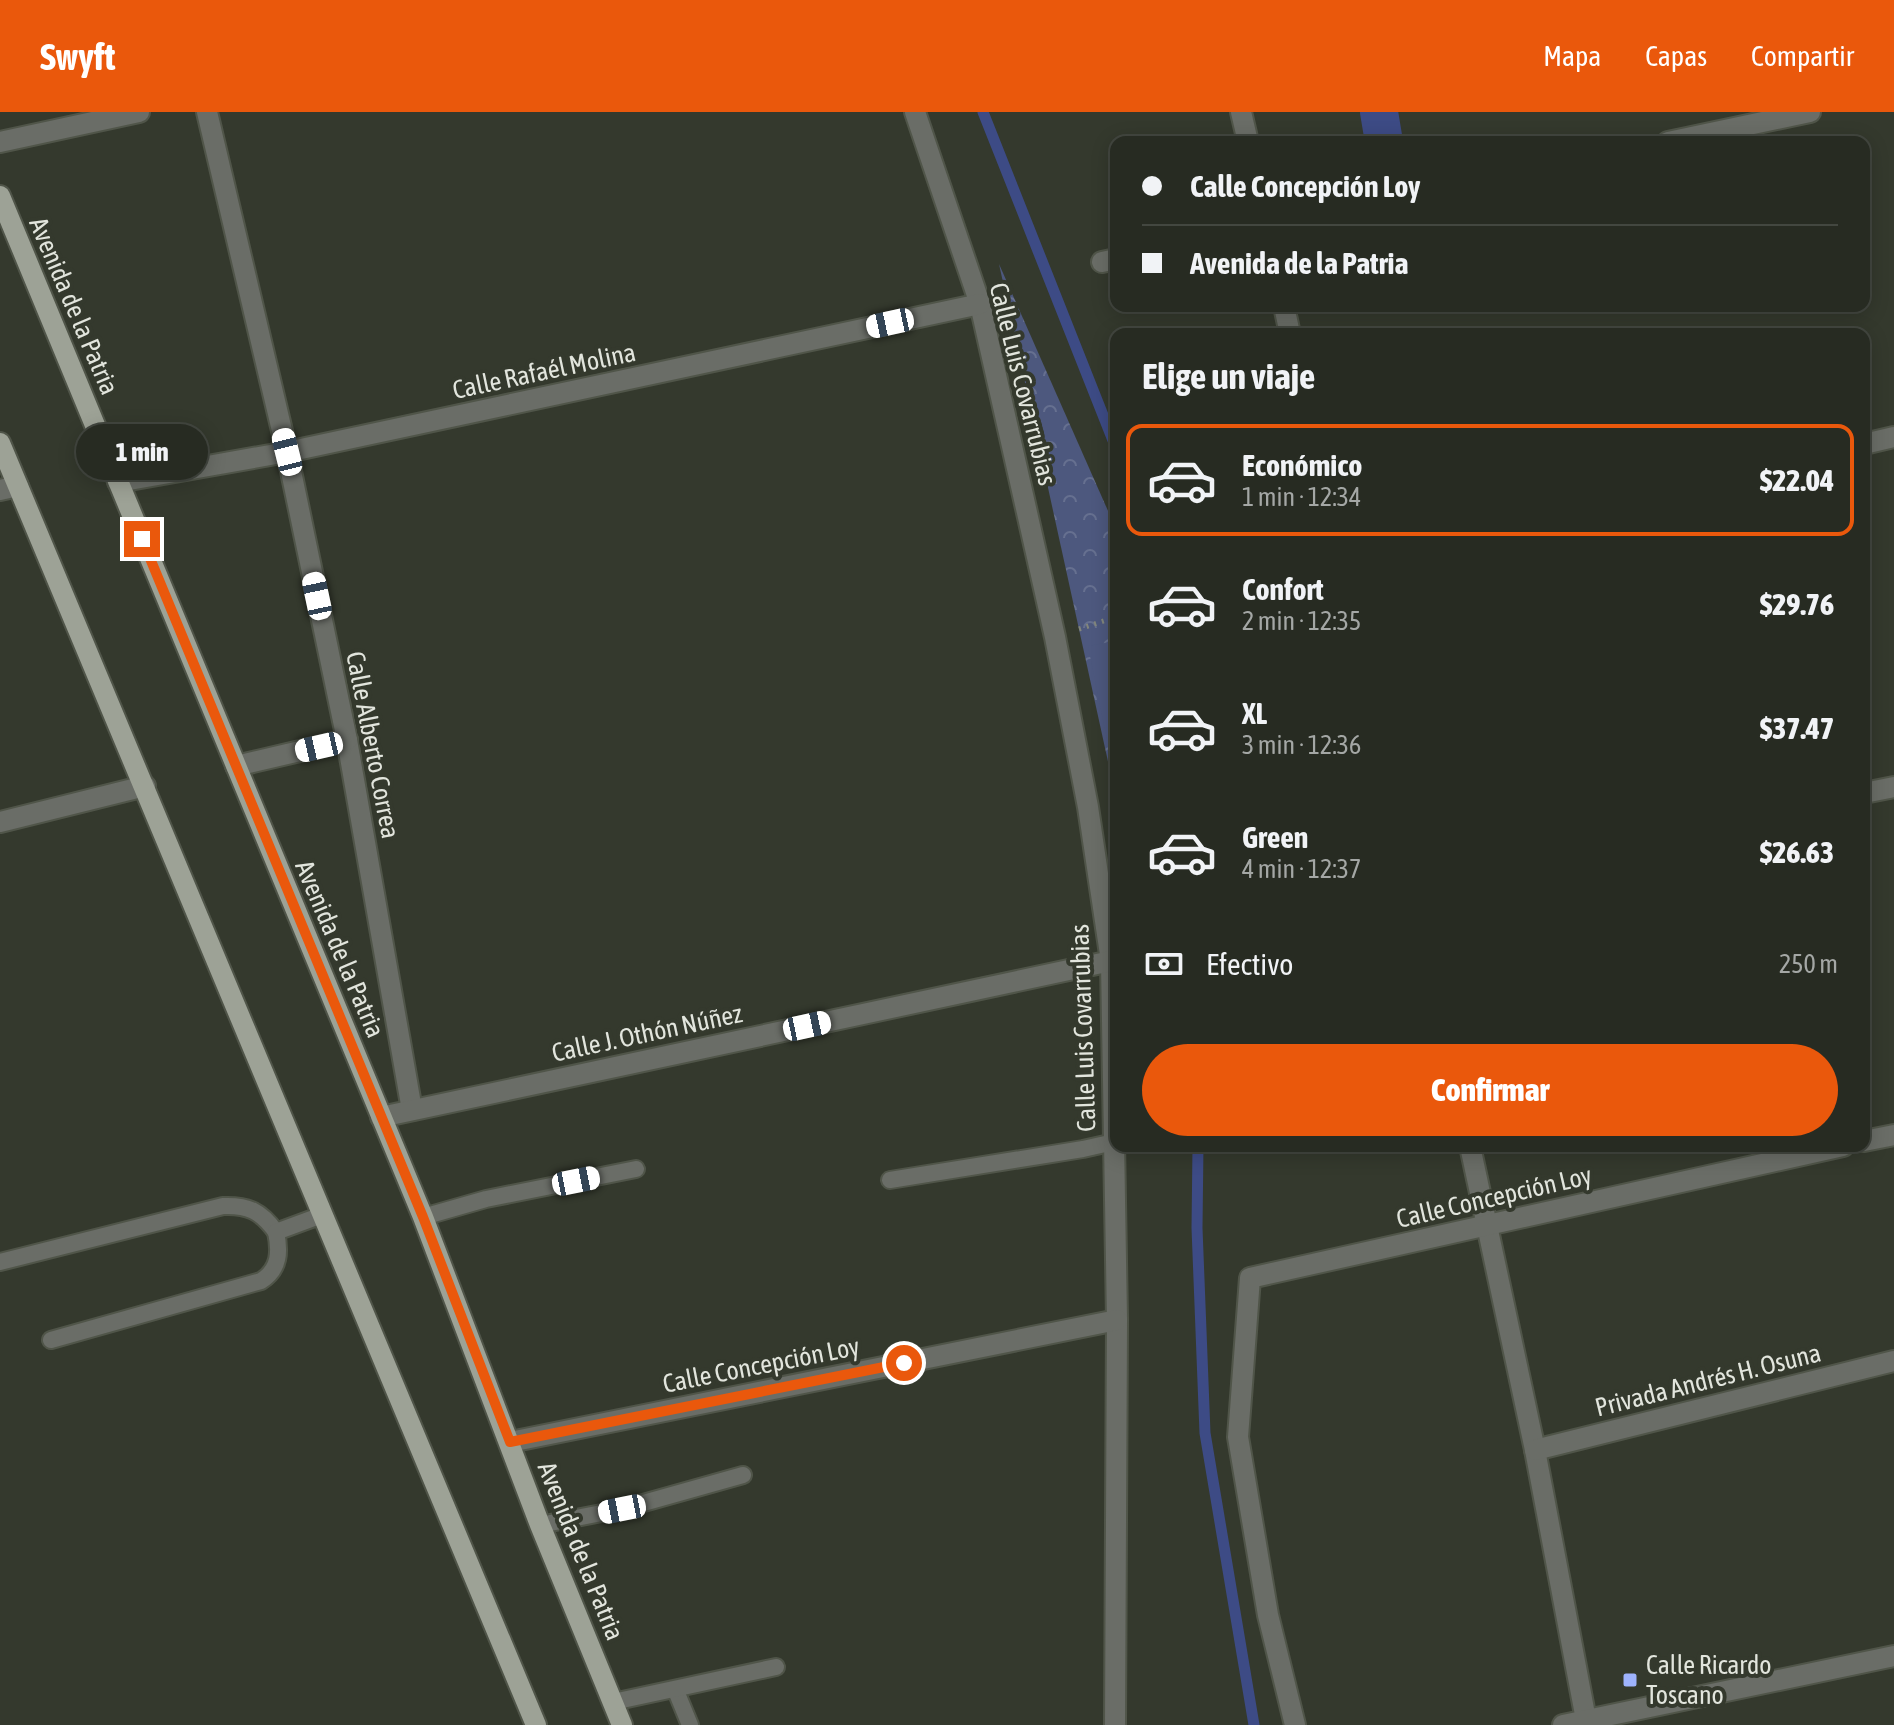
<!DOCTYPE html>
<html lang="es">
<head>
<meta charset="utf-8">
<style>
  :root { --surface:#272b22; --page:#33372f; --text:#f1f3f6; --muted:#a4a7a5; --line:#434740; --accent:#ea580c }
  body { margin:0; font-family:"Asap Condensed",sans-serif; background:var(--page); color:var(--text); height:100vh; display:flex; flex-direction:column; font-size:30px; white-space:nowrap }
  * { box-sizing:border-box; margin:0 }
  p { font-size:26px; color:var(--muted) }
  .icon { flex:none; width:44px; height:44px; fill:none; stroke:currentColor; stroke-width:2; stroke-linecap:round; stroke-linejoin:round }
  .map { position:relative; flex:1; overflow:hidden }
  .panel { position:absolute; left:1110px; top:216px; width:760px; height:824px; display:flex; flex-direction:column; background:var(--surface); border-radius:16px; box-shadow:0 4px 20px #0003,0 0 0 2px var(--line) }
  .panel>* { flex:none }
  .guide { position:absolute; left:1110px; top:24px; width:760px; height:176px; border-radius:16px; box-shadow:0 4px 20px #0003,0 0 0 2px var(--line); display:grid; align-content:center; height:176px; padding:0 32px; background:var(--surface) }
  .end { position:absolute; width:36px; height:36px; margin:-18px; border:10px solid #ea580c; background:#fff; box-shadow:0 0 0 4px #fff }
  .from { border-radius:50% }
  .bubble { position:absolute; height:56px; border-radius:28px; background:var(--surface); box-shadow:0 4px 20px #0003,0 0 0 2px var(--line); font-size:26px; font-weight:800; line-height:56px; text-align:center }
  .car { position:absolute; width:24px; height:48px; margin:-24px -12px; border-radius:10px; box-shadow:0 0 6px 2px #0007; background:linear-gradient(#fff 24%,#345 0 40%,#fff 0 76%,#345 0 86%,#fff 0) }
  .guide b { display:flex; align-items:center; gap:28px; height:76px; font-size:30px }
  .guide b+b { border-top:2px solid var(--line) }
  .guide i { width:20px; height:20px; background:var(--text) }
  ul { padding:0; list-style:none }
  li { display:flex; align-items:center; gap:24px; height:112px; margin:0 16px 12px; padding:0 16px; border:4px solid transparent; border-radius:16px }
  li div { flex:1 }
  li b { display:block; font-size:30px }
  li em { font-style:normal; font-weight:800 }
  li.active { border-color:var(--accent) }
  li>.icon { width:72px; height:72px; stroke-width:1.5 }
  h2 { padding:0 32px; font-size:36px; line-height:96px }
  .pay { display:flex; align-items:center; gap:20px; height:88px; padding:0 32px; font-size:30px }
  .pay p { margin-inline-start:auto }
  .action { display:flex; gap:16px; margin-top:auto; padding:16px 32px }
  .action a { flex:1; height:92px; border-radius:48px; background:var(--accent); color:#fff; font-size:32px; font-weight:800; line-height:92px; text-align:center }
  header { display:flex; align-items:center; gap:48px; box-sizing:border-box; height:112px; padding:0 40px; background:var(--accent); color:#fff }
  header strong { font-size:38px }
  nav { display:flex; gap:44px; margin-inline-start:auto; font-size:28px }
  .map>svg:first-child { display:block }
</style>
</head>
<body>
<header>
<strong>Swyft</strong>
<nav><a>Mapa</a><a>Capas</a><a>Compartir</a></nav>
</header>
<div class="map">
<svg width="1894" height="1613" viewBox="0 0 1894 1613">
  <defs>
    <pattern id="park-crowns" width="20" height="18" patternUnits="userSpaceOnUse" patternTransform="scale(2)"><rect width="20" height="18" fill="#4d587e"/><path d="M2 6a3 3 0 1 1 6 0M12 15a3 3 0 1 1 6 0" fill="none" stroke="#667090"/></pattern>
  </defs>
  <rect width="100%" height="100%" fill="#34392d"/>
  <!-- park -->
  <polygon fill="url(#park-crowns)" points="999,152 1116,417 1116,686"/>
  <!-- pitch -->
  <polygon fill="#4d587e" points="1116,529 1116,672 1088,534"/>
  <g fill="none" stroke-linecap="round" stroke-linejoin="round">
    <!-- stream -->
    <g stroke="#3d4b85" stroke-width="11">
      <polyline points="983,0 1116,336"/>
      <polyline points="1198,1034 1197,1116 1205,1321 1254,1613"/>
    </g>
    <!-- canal -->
    <polyline stroke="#3d4b85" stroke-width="38" points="1379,0 1384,30"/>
    <defs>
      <g id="lane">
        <polyline points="890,1068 1083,1037 1114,1030"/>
        <polyline points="423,1105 486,1087 636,1057"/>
        <path d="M 0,1150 L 223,1094 C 248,1093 261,1099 276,1120"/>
        <path d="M 51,1228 L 261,1169 C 280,1157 280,1139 276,1120 L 322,1103"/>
        <polyline points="540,1413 622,1397 743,1363"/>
        <polyline points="676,1579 690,1613"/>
        <polyline points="613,1590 776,1555"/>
      </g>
      <g id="street">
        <polyline points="207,0 287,340 347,628 412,998"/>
        <polyline points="915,0 980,192 1055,525 1088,695 1111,849 1117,1208 1115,1613"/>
        <polyline points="1241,0 1248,30"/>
        <polyline points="0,30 139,0"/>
        <polyline points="1668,30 1810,0"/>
        <polyline points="1102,150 1116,147"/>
        <polyline points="1284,194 1290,222"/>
        <polyline points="1864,332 1894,325"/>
        <polyline points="118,370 287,340 980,192"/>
        <polyline points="0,378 18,374"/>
        <polyline points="236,654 347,628"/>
        <polyline points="1864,681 1894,675"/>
        <polyline points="0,710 145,674"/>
        <polyline points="381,1005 1111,849"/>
        <polyline points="1864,1029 1894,1023"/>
        <polyline points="1470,1034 1535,1338 1587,1613"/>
        <polyline points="510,1330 1117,1208"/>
        <polyline points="1535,1338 1894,1249"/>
        <polyline points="1295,1613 1268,1503 1238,1325 1250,1166 1843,1034"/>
        <polyline points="1563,1613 1894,1544"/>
      </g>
      <g id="primary">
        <polyline points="0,84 423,1105 540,1413 622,1613"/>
        <polyline points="0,331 536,1613"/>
      </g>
    </defs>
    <!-- lane casing -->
    <use href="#lane" stroke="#505549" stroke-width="20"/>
    <!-- street casing -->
    <use href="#street" stroke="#505549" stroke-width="24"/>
    <!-- primary casing -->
    <use href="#primary" stroke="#505549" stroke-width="24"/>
    <!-- path -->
    <polyline stroke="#82867c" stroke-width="5" stroke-dasharray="2 6" stroke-linecap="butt" points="1079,517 1116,505"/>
    <!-- lane -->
    <use href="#lane" stroke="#6a6d67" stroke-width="16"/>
    <!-- street -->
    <use href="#street" stroke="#6a6d67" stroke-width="20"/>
    <!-- primary -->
    <use href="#primary" stroke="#9da296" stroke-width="20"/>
  </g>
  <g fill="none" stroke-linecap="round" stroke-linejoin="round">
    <!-- route -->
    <polyline stroke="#ea580c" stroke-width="10" points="142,427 423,1105 510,1330 904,1251"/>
  </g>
  <!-- markers -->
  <rect fill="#9eb3fd" stroke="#34392d" stroke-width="3" x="1622" y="1560" width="16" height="16" rx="4"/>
  <g text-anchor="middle" stroke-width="8" stroke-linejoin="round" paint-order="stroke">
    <!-- street labels -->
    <g font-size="26" fill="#e2e5dd" stroke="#34392d">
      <text transform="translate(74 194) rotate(67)" y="9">Avenida de la Patria</text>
      <text transform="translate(544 259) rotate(-12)" y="9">Calle Rafaél Molina</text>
      <text transform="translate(1023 272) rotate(76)" y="9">Calle Luis Covarrubias</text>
      <text transform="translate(373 633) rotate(79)" y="9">Calle Alberto Correa</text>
      <text transform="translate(340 837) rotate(67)" y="9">Avenida de la Patria</text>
      <text transform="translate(1083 916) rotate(-92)" y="9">Calle Luis Covarrubias</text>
      <text transform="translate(647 921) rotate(-12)" y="9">Calle J. Othón Núñez</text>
      <text transform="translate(1494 1085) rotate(-13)" y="9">Calle Concepción Loy</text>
      <text transform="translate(761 1253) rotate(-11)" y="9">Calle Concepción Loy</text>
      <text transform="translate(1708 1268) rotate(-14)" y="9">Privada Andrés H. Osuna</text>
      <text transform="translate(581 1439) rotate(68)" y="9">Avenida de la Patria</text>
    </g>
    <!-- poi labels -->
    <g font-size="26" fill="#e2e5dd" stroke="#34392d" text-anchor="start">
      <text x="1646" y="1562">Calle Ricardo<tspan x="1646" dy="30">Toscano</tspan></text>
    </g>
  </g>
</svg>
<i class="end from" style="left:904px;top:1251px"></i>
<i class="end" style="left:142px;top:427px"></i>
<div class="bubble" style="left:76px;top:312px;width:132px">1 min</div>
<i class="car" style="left:890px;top:211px;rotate:258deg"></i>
<i class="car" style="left:287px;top:340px;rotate:346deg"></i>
<i class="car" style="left:317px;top:484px;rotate:348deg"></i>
<i class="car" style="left:319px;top:635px;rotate:257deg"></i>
<i class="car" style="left:807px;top:914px;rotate:78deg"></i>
<i class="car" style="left:576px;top:1069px;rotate:79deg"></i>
<i class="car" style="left:622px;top:1397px;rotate:259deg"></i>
<div class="guide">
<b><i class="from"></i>Calle Concepción Loy</b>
<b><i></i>Avenida de la Patria</b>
</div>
<section class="panel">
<h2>Elige un viaje</h2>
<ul>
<li class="active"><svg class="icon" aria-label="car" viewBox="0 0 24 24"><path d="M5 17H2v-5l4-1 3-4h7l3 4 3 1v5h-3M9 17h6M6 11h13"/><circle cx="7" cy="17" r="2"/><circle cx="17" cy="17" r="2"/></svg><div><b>Económico</b><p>1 min · 12:34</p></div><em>$22.04</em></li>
<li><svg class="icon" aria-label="car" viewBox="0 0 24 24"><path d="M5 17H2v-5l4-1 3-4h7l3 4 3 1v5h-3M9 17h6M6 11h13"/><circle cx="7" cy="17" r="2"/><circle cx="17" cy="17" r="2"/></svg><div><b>Confort</b><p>2 min · 12:35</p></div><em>$29.76</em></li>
<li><svg class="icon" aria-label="car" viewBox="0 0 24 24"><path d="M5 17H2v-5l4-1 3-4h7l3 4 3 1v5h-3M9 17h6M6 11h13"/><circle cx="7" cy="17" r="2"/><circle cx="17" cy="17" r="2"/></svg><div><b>XL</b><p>3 min · 12:36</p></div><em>$37.47</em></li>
<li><svg class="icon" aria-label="car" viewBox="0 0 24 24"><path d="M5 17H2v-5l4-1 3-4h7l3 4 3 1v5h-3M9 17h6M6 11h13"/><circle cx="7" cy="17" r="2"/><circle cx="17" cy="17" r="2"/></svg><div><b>Green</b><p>4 min · 12:37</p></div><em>$26.63</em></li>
</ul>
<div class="pay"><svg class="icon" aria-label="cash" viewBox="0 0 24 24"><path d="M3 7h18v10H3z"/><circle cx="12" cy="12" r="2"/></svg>Efectivo<p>250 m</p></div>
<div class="action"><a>Confirmar</a></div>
</section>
</div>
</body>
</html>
